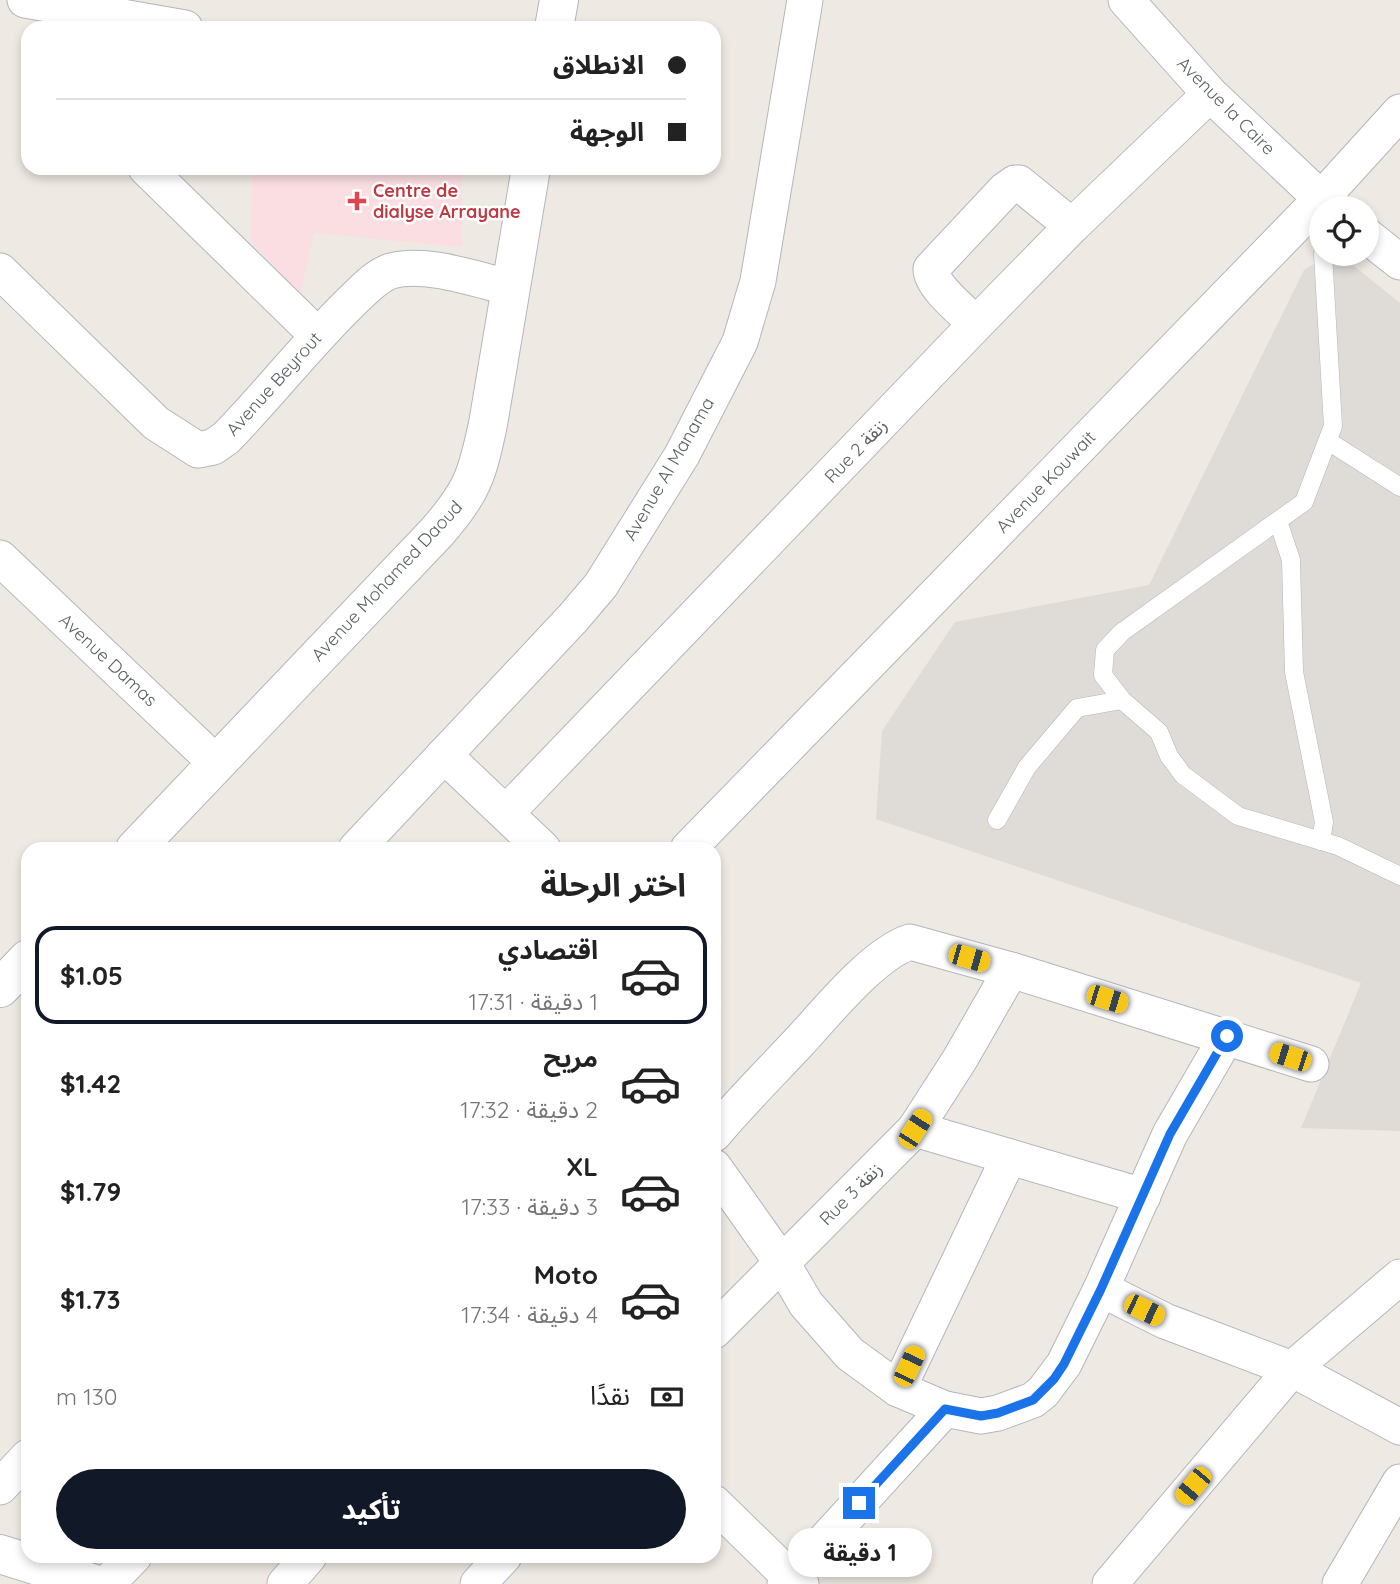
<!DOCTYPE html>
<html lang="ar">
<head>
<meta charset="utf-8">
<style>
  :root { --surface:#fff; --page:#f6f6f6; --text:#222; --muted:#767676; --line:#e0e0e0; --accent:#111827 }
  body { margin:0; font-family:Quicksand,"Noto Sans Arabic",sans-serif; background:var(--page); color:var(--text); direction:rtl; height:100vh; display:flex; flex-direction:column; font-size:26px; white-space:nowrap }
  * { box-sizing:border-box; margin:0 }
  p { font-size:23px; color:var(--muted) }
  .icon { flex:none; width:38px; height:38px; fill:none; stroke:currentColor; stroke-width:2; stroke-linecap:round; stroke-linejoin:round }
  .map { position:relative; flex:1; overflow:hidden; direction:ltr }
  .side { position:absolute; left:21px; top:842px; width:700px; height:721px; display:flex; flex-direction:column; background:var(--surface); border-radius:21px; box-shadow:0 4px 10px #0003; direction:rtl }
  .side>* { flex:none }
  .banner { position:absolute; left:21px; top:21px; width:700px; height:154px; border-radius:21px; box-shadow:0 4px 10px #0003; direction:rtl; display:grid; align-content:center; height:154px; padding:0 35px; background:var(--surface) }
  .tools { position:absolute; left:1309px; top:196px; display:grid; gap:14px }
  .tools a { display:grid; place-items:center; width:70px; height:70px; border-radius:50%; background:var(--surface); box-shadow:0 4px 10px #0003; font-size:35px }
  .end { position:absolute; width:32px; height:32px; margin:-16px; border:9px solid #1a73e8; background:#fff; box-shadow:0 0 0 4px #fff }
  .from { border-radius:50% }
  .bubble { position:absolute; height:49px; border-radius:24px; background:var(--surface); box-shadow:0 4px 10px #0003; font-size:23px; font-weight:700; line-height:49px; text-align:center; direction:rtl }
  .car { position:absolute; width:21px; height:42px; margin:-21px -10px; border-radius:9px; box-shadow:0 0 5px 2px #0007; background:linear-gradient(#f5c518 24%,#345 0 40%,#f5c518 0 76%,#345 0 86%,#f5c518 0) }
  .banner b { display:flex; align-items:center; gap:24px; height:66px; font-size:26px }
  .banner b+b { border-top:2px solid var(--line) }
  .banner i { width:18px; height:18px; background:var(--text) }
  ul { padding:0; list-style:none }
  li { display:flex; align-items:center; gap:21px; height:98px; margin:0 14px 10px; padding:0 21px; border:4px solid transparent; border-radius:21px }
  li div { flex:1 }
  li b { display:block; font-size:26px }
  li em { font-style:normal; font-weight:700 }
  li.active { border-color:var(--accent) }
  li>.icon { width:63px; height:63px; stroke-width:1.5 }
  h2 { padding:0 35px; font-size:32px; line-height:84px }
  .pay { display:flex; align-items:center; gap:18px; height:77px; padding:0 35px; font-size:26px }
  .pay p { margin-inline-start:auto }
  .button { display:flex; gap:14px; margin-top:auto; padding:14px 35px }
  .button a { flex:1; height:80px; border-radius:42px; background:var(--accent); color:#fff; font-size:28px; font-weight:700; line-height:80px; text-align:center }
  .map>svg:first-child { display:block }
</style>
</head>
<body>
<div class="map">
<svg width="1400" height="1584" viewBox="0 0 1400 1584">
  <rect width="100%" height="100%" fill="#eee9e2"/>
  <!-- industrial -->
  <polygon fill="#dfdbd7" points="1330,254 1339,254 1400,303 1400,1131 1301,1128 1361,983 876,819 882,731 955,622 1149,585 1304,270"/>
  <!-- medical -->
  <polygon fill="#fbdee2" points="252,168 462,168 462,247 314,233 300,295 251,241"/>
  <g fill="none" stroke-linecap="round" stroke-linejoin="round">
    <defs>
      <g id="service">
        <polyline points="1323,254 1333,426 1304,502 1122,632 1105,650 1103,675 1122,700 1159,732 1169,756 1183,775 1238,816 1338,846 1400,876"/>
        <polyline points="1328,441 1400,487"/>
        <polyline points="1278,521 1291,560 1294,672 1324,822 1321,841"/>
        <polyline points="997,820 1027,767 1077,708 1122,700"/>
      </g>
      <g id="minor">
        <polyline points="25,0 185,28"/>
        <polyline points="1126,0 1210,94 1331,208"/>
        <polyline points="146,168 317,335"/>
        <polyline points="1367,236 1400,262"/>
        <path d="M 0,271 L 156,423 L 198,450 L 213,447 L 226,438 C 269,394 306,346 349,304 C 361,293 375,276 391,271 C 425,261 478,280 512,288"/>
        <path d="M 976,324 C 964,312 930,285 931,269 L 1005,190 L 1015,183 L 1019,183 L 1072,226"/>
        <polyline points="0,558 216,763"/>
        <polyline points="444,755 543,849"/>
        <polyline points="506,813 976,324 1072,226 1210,94"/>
        <polyline points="356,849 573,618 601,585 682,455 740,342 758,281 805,0"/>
        <polyline points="688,849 1320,200 1400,112"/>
        <polyline points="915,1129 1143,1196"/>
        <path d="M 714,1134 C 741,1102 770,1073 799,1042 C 826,1013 873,954 910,942 L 1011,970 L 1311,1064"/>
        <polyline points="714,1167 782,1263 806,1304 850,1354 898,1389 945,1409 981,1416 998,1413 1033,1400 1043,1392 1064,1364 1101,1289 1170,1134 1227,1036"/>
        <polyline points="1101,1289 1165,1321 1292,1369 1400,1427"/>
        <polyline points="714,1331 915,1129 960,1059 1011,970"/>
        <polyline points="898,1389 1009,1157"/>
        <polyline points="0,1487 28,1457"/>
        <polyline points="714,1503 791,1578 801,1584"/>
        <polyline points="107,1584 134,1556"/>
        <polyline points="285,1584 309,1556"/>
        <polyline points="478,1584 504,1556"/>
        <polyline points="785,1584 945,1409"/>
        <polyline points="1110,1584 1292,1369 1400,1277"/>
        <polyline points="1340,1584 1400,1482"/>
      </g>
      <g id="tertiary">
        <polyline points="554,28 559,0"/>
        <path d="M 135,849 L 437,532 C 472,492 477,476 488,424 L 531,168"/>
        <polyline points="0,988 28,959"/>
        <polyline points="0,1554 95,1584"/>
      </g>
    </defs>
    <!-- service casing -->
    <use href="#service" stroke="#b3b7ba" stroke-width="19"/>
    <!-- minor casing -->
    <use href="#minor" stroke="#b3b7ba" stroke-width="37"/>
    <!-- tertiary casing -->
    <use href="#tertiary" stroke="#b3b7ba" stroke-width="40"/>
    <!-- service -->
    <use href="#service" stroke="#fff" stroke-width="18"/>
    <!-- minor -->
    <use href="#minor" stroke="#fff" stroke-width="35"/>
    <!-- tertiary -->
    <use href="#tertiary" stroke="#fff" stroke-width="38"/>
  </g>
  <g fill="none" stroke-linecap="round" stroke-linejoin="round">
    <!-- route -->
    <polyline stroke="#1a73e8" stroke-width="9" points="859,1503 945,1409 981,1416 998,1413 1033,1400 1054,1379 1064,1364 1101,1289 1170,1134 1227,1036"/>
  </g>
  <!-- markers -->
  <path fill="#e0444e" stroke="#fff" stroke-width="2.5" d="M353.5 190.5h7v7h7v7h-7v7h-7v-7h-7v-7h7z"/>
  <g text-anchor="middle" stroke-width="5" stroke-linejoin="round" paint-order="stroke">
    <!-- street labels -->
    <g font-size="18" fill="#5b6063" stroke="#fff">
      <text transform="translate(1226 106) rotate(45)" y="6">Avenue la Caire</text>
      <text transform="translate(274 384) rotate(-48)" y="6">Avenue Beyrout</text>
      <text transform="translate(856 451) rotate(-46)" y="6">Rue 2 زنقة</text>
      <text transform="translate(669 469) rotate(-60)" y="6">Avenue Al Manama</text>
      <text transform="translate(1046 482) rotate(-46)" y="6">Avenue Kouwait</text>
      <text transform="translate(387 581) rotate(-47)" y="6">Avenue Mohamed Daoud</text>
      <text transform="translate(108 660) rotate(43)" y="6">Avenue Damas</text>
      <text transform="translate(851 1194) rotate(-45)" y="6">Rue 3 زنقة</text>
    </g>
    <!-- health labels -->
    <g font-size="18" font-weight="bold" fill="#be3a42" stroke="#fff" text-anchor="start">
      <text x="373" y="197">Centre de<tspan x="373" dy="21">dialyse Arrayane</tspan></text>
    </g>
  </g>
</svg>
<div class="tools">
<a><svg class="icon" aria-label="locate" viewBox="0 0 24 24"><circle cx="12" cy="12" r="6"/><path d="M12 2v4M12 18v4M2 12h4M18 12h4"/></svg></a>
</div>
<i class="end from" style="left:1227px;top:1036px"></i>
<i class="end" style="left:859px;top:1503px"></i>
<div class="bubble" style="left:788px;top:1528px;width:144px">1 دقيقة</div>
<i class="car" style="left:969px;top:958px;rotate:106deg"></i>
<i class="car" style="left:1107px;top:999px;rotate:107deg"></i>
<i class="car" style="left:1290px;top:1057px;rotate:288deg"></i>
<i class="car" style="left:915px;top:1129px;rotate:33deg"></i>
<i class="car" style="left:1144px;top:1310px;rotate:116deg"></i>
<i class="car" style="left:909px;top:1366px;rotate:25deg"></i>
<i class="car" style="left:1193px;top:1486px;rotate:220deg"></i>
<div class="banner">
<b><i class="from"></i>الانطلاق</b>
<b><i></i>الوجهة</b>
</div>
<section class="side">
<h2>اختر الرحلة</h2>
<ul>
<li class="active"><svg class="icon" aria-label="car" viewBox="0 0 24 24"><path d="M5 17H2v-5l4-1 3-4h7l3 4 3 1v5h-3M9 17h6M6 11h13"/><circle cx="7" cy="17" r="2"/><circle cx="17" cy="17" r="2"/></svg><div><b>اقتصادي</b><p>1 دقيقة · 17:31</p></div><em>$1.05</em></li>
<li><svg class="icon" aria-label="car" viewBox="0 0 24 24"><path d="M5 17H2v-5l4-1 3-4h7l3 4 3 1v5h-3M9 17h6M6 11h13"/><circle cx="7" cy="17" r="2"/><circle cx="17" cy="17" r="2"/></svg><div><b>مريح</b><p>2 دقيقة · 17:32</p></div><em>$1.42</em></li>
<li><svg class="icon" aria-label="car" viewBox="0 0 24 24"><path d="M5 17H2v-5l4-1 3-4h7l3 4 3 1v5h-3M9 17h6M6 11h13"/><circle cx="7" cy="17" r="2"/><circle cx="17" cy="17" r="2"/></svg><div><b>XL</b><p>3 دقيقة · 17:33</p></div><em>$1.79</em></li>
<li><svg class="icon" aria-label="car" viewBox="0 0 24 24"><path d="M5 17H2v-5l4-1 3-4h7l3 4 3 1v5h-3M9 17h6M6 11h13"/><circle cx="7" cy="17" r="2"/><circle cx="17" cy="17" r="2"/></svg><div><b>Moto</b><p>4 دقيقة · 17:34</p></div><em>$1.73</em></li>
</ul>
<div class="pay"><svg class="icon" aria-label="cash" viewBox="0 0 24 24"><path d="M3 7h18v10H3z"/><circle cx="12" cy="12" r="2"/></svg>نقدًا<p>130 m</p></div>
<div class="button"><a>تأكيد</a></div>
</section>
</div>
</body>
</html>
